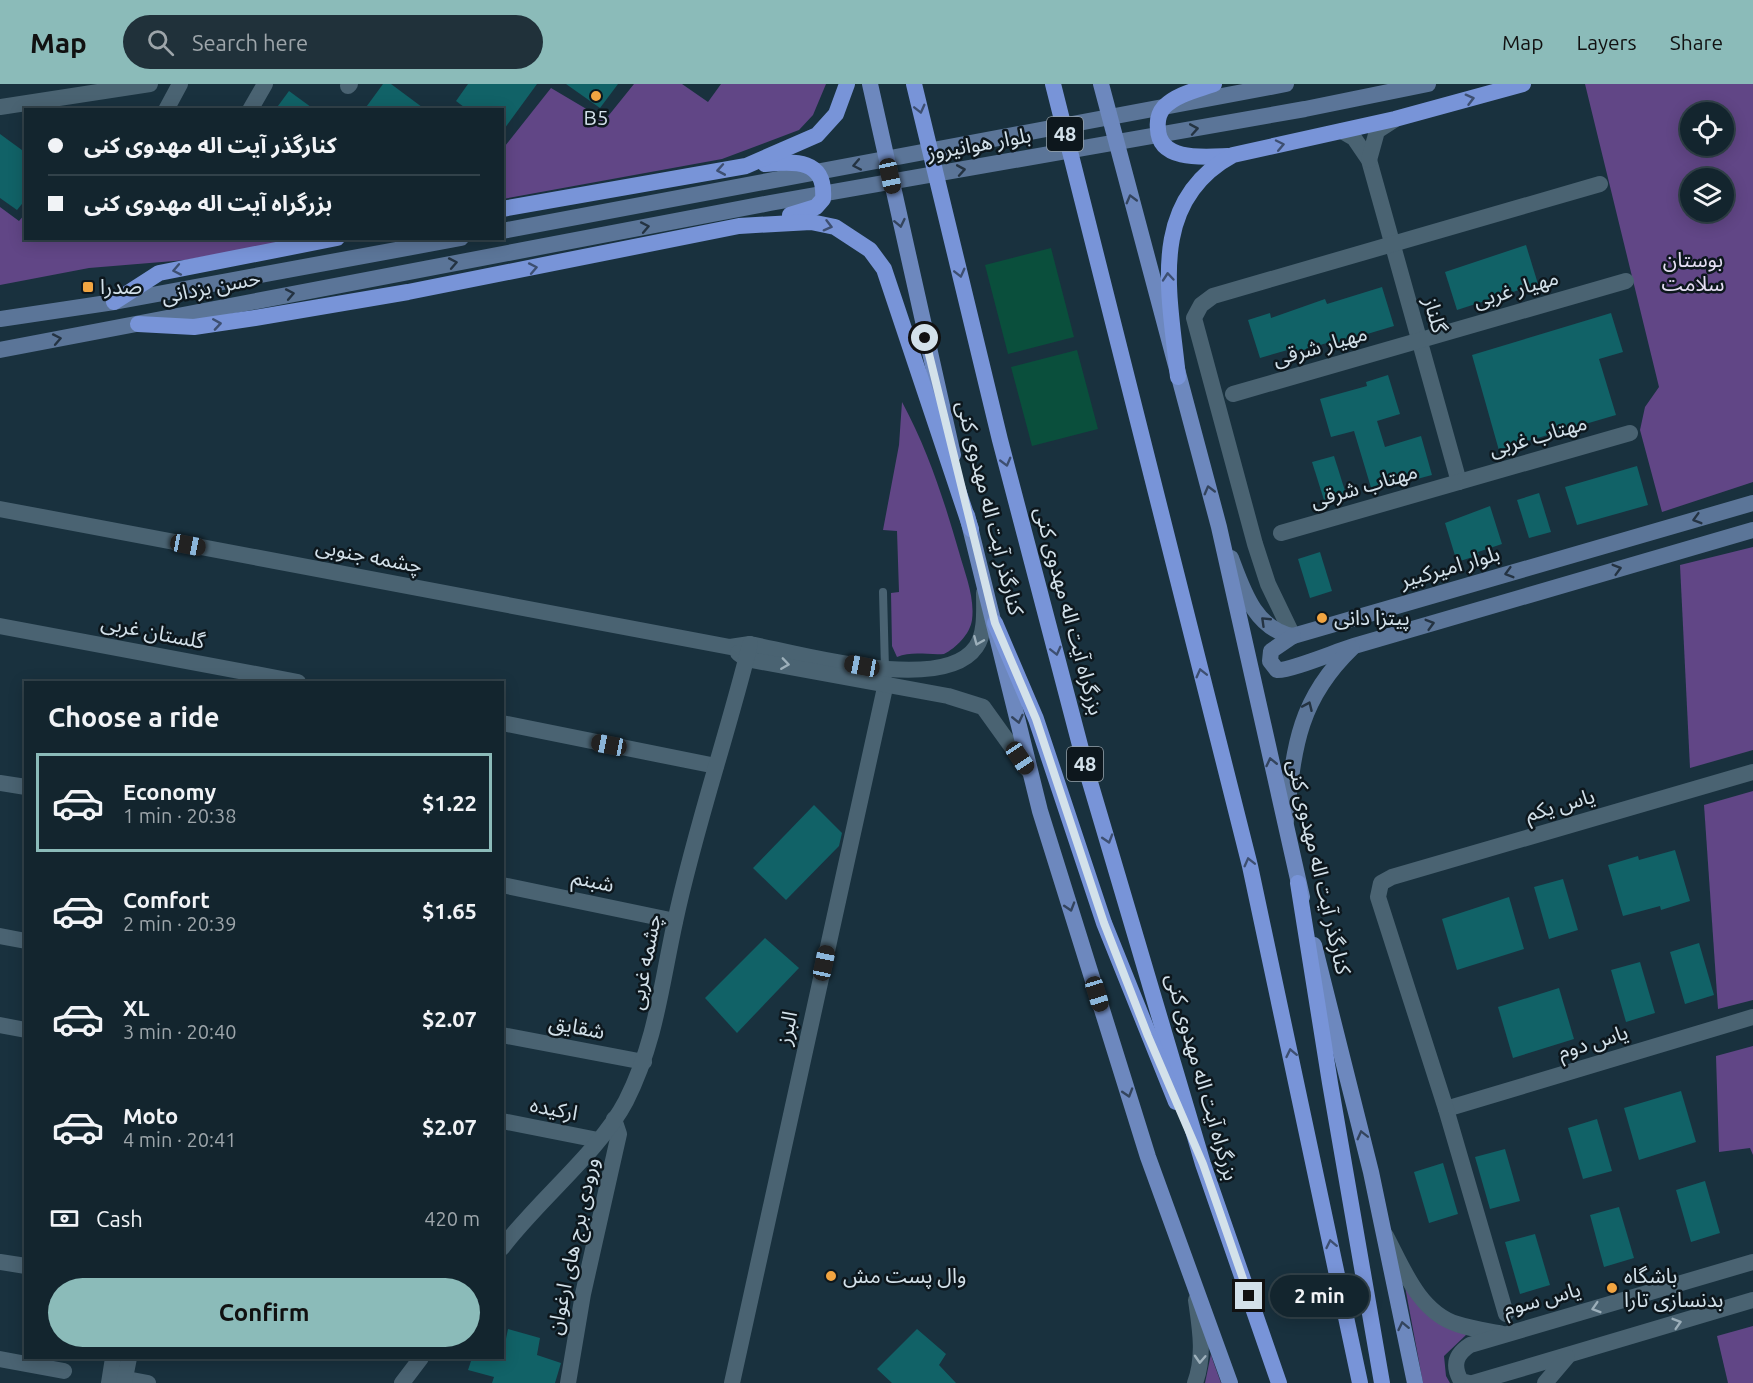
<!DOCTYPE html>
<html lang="en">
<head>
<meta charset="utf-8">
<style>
  :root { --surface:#13252e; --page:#20313a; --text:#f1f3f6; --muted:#9da5aa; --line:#32424a; --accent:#8bbbb9 }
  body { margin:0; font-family:Ubuntu,"Noto Sans Arabic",sans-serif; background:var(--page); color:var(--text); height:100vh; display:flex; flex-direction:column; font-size:22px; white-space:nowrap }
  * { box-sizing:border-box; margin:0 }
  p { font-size:20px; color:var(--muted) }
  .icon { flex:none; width:33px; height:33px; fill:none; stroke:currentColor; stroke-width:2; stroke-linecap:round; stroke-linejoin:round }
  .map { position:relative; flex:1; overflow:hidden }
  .panel { position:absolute; left:24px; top:597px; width:480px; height:678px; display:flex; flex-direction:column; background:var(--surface); border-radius:0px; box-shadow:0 3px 15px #0003,0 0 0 2px var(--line) }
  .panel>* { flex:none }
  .guide { position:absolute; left:24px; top:24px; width:480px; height:132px; border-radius:0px; box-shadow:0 3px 15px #0003,0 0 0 2px var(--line); display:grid; align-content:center; height:132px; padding:0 24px; background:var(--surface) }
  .tools { position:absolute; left:1680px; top:18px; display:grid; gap:12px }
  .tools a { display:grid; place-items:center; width:54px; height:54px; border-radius:50%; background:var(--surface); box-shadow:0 3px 15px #0003,0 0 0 2px var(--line); font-size:30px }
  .end { position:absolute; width:27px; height:27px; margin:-14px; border:8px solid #d3e1ea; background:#111; box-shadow:0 0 0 3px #111 }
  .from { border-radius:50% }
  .bubble { position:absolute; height:42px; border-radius:21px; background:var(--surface); box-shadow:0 3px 15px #0003,0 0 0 2px var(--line); font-size:20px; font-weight:700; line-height:42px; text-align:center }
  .car { position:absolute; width:18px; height:36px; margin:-18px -9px; border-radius:8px; box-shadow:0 0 4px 2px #0007; background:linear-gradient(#222 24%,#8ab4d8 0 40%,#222 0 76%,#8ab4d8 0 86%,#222 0) }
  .guide b { display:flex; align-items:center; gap:21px; height:57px; font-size:22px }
  .guide b+b { border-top:2px solid var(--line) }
  .guide i { width:15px; height:15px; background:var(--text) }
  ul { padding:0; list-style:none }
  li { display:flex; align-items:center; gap:18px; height:99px; margin:0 12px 9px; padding:0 12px; border:3px solid transparent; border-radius:0px }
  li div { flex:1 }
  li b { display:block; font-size:22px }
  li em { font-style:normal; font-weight:700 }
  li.on { border-color:var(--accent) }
  li>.icon { width:54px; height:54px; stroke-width:1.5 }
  h2 { padding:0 24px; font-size:27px; line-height:72px }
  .pay { display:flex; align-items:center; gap:15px; height:66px; padding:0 24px; font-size:22px }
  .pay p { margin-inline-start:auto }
  .primary-button { display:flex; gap:12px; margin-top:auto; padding:12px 24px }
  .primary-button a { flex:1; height:69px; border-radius:36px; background:var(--accent); color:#111; font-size:24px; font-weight:700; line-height:69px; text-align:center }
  header { display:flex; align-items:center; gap:36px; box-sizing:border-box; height:84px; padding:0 30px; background:var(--accent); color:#111 }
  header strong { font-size:28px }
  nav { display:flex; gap:33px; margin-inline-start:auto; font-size:21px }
  .search { width:420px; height:54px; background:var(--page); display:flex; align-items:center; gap:15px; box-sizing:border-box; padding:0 21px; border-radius:33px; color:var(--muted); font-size:22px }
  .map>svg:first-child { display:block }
</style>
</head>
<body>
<header>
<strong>Map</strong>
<div class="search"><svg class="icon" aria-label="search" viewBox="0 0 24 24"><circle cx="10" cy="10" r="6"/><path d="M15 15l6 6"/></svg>Search here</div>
<nav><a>Map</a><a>Layers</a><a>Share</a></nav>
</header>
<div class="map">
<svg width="1753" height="1299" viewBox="0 0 1753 1299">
  <rect width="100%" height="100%" fill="#19313e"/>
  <!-- green -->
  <g fill="#614686" fill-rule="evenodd">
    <polygon points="634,0 682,0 708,18 721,0 826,0 813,31 799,46 722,75 503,115 503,61 505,62 551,4 605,36"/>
    <path d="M 1585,0 L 1753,0 L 1753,398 L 1662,428 L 1640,346 L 1645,323 L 1659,303 ZM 1690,28 L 1724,28 L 1724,62 L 1690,62 ZM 1690,94 L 1724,94 L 1724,128 L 1690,128 Z"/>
    <polygon points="0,123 19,137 25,130 26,154 298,155 186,176 89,184 0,201"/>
    <path d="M 902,318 C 928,366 944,416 959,468 C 965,490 975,513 972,536 C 970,550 956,564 944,570 C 927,571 911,567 897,573 L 892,562 L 891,509 L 899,508 L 897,447 L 883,446 L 899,361 Z"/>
    <polygon points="1753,463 1753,666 1690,684 1680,481"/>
    <polygon points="1753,707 1753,916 1718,925 1704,721"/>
    <polygon points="1753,962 1753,1071 1750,1064 1719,1068 1716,972"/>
    <polygon points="1403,1192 1467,1250 1444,1272 1446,1292 1450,1299 1423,1299"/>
    <polygon points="1753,1242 1753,1299 1728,1299 1717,1252"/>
    <polygon points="1211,1270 1212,1274 1221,1299 1205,1299"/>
  </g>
  <!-- water -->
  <g fill="#0a4f3c">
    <polygon points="1051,164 1074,253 1008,270 985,181"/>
    <polygon points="1077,266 1098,345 1032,362 1011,283"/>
  </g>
  <!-- building -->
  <g fill="#116267">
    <polygon points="383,0 391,0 426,26 364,26"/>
    <polygon points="468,0 537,0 502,48 502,26 468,26 456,17"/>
    <polygon points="566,0 618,0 600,24"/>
    <polygon points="289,7 315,26 275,26"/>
    <polygon points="0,50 26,69 26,115 17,126 0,114"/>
    <polygon points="1526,161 1538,200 1457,226 1445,188"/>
    <polygon points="1382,203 1394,242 1337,259 1337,256 1293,269 1291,265 1260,274 1248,236 1270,229 1271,234 1325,215 1327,220"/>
    <polygon points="1611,229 1623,268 1599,275 1616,331 1521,359 1522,363 1500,370 1472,271"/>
    <polygon points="1388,291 1400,330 1377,337 1385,363 1421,352 1432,391 1372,407 1354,347 1331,353 1320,315 1367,302 1366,298"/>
    <polygon points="1334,372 1346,410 1324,416 1312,378"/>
    <polygon points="1637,382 1648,421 1577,441 1565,403"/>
    <polygon points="1539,409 1551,448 1529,454 1517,416"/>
    <polygon points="1490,422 1502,460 1478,468 1479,471 1457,478 1445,439"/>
    <polygon points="1320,468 1332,507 1310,514 1298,475"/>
    <polygon points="814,721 842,749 839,762 786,816 753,784"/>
    <polygon points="1675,766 1690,817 1661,826 1660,822 1623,832 1608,781 1638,772 1639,776"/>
    <polygon points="1563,795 1578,846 1549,855 1534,803"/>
    <polygon points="1509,813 1524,865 1457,886 1442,835"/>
    <polygon points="765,854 799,884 737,949 705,914"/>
    <polygon points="1699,859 1714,911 1685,920 1670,868"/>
    <polygon points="1640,878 1655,929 1626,938 1611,886"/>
    <polygon points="1559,904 1574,955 1513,974 1498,923"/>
    <polygon points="1681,1007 1696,1058 1639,1076 1624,1024"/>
    <polygon points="1597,1035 1612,1087 1583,1095 1568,1044"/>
    <polygon points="1505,1065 1520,1117 1490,1125 1475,1073"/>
    <polygon points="1443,1079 1458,1130 1429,1139 1414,1088"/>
    <polygon points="1705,1097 1720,1149 1691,1158 1676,1106"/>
    <polygon points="1619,1123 1634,1174 1604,1183 1590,1131"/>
    <polygon points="1535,1150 1550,1201 1520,1210 1505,1158"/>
    <polygon points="508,1245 540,1254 537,1271 561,1279 555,1299 492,1299 494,1293 468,1286 472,1274 502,1274"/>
    <polygon points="917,1245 946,1270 939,1281 956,1299 892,1299 877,1285"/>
  </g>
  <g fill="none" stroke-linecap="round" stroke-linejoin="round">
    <!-- service -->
    <polyline stroke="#4a6372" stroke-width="8" points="883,508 885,585"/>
    <!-- minor -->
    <g stroke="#4a6372" stroke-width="16">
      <polyline points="348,2 350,0"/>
      <polyline points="0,23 150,0"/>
      <polyline points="166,26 180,0"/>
      <polyline points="250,26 265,0"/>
      <polyline points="1342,47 1354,54 1369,76 1459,398"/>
      <polyline points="1369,76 1377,47 1394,36"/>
      <polyline points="1233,310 1626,197"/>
      <polyline points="1281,449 1630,349"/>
      <polyline points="1293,552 1268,500 1255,460 1194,234 1201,221 1213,212 1600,100"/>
      <polyline points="0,699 26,703"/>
      <polyline points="502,801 675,837"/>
      <polyline points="0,852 26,857"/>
      <polyline points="0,941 26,946"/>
      <polyline points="502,951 644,978"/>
      <polyline points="1446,1025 1753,933"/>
      <polyline points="502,1037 598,1056"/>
      <polyline points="0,1178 26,1182"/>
      <polyline points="1506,1230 1446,1025 1378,813 1381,799 1392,793 1753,688"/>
      <polyline points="0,1275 64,1287"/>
      <polyline points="111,1292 148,1299"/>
      <polyline points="568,1299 583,1210 619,1050 614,1035"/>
      <polyline points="732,1299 886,599"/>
    </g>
    <!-- tertiary -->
    <g stroke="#4a6372" stroke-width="16">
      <path d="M 0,425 L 730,563 L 750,560 C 800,570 943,611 976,563 C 986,549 984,525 984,509"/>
      <polyline points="0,542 298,598"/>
      <polyline points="738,569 746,575 948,612 983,623 1029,687"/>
      <polyline points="502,639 716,682"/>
      <path d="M 1386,1152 C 1403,1184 1419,1228 1457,1240 C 1472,1245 1488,1247 1503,1250"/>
      <path d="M 502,1164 C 537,1117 600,1067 626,1017 C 656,957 661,902 675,838 C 695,744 727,653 750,560"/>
      <polyline points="109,1299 113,1274"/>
      <polyline points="124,1299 129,1274"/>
      <polyline points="402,1299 421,1274"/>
      <path d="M 1195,1299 C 1205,1272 1200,1244 1196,1216"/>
      <path d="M 1469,1299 L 1461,1297 C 1452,1281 1456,1270 1470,1261 L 1753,1178"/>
      <polyline points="1473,1299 1753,1216"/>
      <polyline points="1545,1299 1567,1273"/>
    </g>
    <!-- secondary -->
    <g stroke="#5b7598" stroke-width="16">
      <polyline points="502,147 1286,0"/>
      <polyline points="0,235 114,218 461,154"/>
      <polyline points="0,266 770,119 1305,25 1428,0"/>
      <path d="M 1231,474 C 1243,506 1255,545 1293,552 L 1753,419"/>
      <path d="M 1293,552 L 1271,567 L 1270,577 L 1277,586 C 1290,587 1337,567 1354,562 L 1753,446"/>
      <path d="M 1286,737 C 1294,665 1297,617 1352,564"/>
    </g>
    <!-- primary -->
    <g stroke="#6d88be" stroke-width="16">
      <polyline points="870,0 953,371"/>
      <polyline points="1101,0 1219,443 1302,813"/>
      <polyline points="967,431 1040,727 1148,1073 1230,1299"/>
      <polyline points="1314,861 1371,1088 1415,1299"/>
    </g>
    <!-- trunk -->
    <g stroke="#7894d8" stroke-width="16">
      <polyline points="914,0 1000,356 1087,688 1203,1080 1279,1299"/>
      <polyline points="1053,0 1250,782 1360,1299"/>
      <path d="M 1214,0 C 1197,6 1177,10 1164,23 C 1158,30 1157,37 1158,45 C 1159,78 1205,73 1228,72"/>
      <path d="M 765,80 C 795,77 826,75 823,115 L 816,123 L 790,131"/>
      <polyline points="502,125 746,82 817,51 836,30 847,0"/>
      <polyline points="114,218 159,189 337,154"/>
      <polyline points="138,240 194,243 255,234 408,208 739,142 811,138 835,143 870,166 884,185 971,445"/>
      <path d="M 1178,293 C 1170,212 1146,118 1233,71 L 1395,35 L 1523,0"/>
      <polyline points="995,539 1036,635 1104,839 1176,1018"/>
      <polyline points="1298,799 1330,999 1382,1299"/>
    </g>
  </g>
  <!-- one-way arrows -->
  <defs><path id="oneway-chevron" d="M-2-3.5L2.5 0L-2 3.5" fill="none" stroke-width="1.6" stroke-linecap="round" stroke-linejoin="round" transform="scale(1.5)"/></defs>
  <g stroke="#3d4f71">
    <use href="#oneway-chevron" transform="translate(1470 15) rotate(-15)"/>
    <use href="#oneway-chevron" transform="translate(920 25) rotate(76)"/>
    <use href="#oneway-chevron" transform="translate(1280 61) rotate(-12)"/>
    <use href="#oneway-chevron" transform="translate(721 86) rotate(170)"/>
    <use href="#oneway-chevron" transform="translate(828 142) rotate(15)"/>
    <use href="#oneway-chevron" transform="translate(533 184) rotate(-11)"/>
    <use href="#oneway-chevron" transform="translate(177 186) rotate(169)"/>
    <use href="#oneway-chevron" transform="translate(960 189) rotate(76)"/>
    <use href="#oneway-chevron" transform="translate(1168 193) rotate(-95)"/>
    <use href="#oneway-chevron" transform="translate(217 240) rotate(-9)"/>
    <use href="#oneway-chevron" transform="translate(1006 378) rotate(75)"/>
    <use href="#oneway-chevron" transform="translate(1056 567) rotate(76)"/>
    <use href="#oneway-chevron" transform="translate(1201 589) rotate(-104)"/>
    <use href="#oneway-chevron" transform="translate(1108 755) rotate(73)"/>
    <use href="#oneway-chevron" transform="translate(1249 778) rotate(-104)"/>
    <use href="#oneway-chevron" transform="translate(1291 969) rotate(-102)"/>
    <use href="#oneway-chevron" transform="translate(1331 1160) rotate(-102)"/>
  </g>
  <g stroke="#243342">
    <use href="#oneway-chevron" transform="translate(1194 45) rotate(-10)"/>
    <use href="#oneway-chevron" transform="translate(857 81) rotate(169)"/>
    <use href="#oneway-chevron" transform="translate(961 86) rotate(-10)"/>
    <use href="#oneway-chevron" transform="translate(645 143) rotate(-11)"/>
    <use href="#oneway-chevron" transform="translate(453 179) rotate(-11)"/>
    <use href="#oneway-chevron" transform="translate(290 210) rotate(-11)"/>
    <use href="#oneway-chevron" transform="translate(57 255) rotate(-11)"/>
    <use href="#oneway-chevron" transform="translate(1697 435) rotate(164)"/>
    <use href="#oneway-chevron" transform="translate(1617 485) rotate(-16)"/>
    <use href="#oneway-chevron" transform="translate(1509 489) rotate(164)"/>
    <use href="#oneway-chevron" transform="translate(1265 537) rotate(-136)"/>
    <use href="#oneway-chevron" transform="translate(1430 540) rotate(-16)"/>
    <use href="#oneway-chevron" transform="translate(1308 622) rotate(-66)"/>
  </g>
  <g stroke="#33445d">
    <use href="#oneway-chevron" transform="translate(1131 115) rotate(-105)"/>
    <use href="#oneway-chevron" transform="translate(900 139) rotate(78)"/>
    <use href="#oneway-chevron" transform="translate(1209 406) rotate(-105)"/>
    <use href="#oneway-chevron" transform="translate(1018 635) rotate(77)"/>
    <use href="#oneway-chevron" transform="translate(1271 678) rotate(-103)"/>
    <use href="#oneway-chevron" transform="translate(1070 823) rotate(73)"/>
    <use href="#oneway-chevron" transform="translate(1128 1009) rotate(73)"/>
    <use href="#oneway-chevron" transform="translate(1362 1051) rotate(-104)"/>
    <use href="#oneway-chevron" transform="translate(1403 1242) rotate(-102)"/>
  </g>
  <g stroke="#9cafba">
    <use href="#oneway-chevron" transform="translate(978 557) rotate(113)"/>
    <use href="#oneway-chevron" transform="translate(785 580) rotate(8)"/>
    <use href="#oneway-chevron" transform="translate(1596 1224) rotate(163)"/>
    <use href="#oneway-chevron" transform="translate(1677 1239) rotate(-17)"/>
    <use href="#oneway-chevron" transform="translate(1200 1275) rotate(93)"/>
  </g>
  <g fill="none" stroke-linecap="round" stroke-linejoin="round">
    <!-- route -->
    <polyline stroke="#d3e1ea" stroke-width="8" points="925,254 995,539 1036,635 1104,839 1148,952 1203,1080 1249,1212"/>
  </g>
  <!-- markers -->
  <g fill="#f2a541" stroke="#0d171d" stroke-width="2">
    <circle cx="596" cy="12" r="6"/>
    <rect x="82" y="197" width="12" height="12" rx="3"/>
    <circle cx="1322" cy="534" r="6"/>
    <circle cx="831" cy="1192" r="6"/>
    <circle cx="1612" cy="1204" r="6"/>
  </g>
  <g text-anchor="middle" stroke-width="5" stroke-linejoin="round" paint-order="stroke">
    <!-- shield labels -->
    <g fill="#0d171d" stroke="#98a4ac" stroke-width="1.5">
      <rect x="1047" y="33" width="36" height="34" rx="4.5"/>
      <rect x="1067" y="663" width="36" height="34" rx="4.5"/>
    </g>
    <g font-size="20" font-weight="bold" fill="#d3e1ea">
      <text x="1065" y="57">48</text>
      <text x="1085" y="687">48</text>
    </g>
    <!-- poi labels -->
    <g font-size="21" fill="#d3e1ea" stroke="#0d171d" text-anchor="start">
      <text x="596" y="41" text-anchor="middle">B5</text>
      <text x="100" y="210">صدرا</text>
      <text x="1334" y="541">پیتزا دانی</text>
      <text x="843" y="1199">وال پست مش</text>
      <text x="1624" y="1199">باشگاه<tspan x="1624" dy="24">بدنسازی تارا</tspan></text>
    </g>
    <!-- street labels -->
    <g font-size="21" fill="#d3e1ea" stroke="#0d171d">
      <text transform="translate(979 60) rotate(-10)" y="7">بلوار هوانیروز</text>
      <text transform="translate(211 203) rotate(-11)" y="7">حسن یزدانی</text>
      <text transform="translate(1516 205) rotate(-16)" y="7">مهیار غربی</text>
      <text transform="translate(1435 231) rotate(74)" y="7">گلناز</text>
      <text transform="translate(1320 262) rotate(-16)" y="7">مهیار شرقی</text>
      <text transform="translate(1538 352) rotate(-16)" y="7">مهتاب غربی</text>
      <text transform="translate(1364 402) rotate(-16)" y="7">مهتاب شرقی</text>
      <text transform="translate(990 424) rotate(76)" y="7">کنارگذر آیت اله مهدوی کنی</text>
      <text transform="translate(369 472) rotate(11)" y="7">چشمه جنوبی</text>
      <text transform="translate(1450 483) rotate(-16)" y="7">بلوار امیرکبیر</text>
      <text transform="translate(1069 527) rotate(75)" y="7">بزرگراه آیت اله مهدوی کنی</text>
      <text transform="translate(153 548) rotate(11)" y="7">گلستان غربی</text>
      <text transform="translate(1560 721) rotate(-16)" y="7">یاس یکم</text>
      <text transform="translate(1319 783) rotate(77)" y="7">کنارگذر آیت اله مهدوی کنی</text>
      <text transform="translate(593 797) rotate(12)" y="7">شبنم</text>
      <text transform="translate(645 878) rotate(-79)" y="7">چشمه غربی</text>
      <text transform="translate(577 943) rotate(11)" y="7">شقایق</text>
      <text transform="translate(787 944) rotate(-78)" y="7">البرز</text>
      <text transform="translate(1593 958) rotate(-17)" y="7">یاس دوم</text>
      <text transform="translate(1202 993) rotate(74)" y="7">بزرگراه آیت اله مهدوی کنی</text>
      <text transform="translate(554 1025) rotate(11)" y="7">ارکیده</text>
      <text transform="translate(573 1162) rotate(-78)" y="7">ورودی برج های ارغوان</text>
      <text transform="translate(1542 1215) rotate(-15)" y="7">یاس سوم</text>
    </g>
    <!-- park labels -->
    <g font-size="21" fill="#e5def3" stroke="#0d171d">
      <text x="1693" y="183">بوستان<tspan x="1693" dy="24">سلامت</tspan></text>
    </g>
  </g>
</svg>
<div class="tools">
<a><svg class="icon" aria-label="locate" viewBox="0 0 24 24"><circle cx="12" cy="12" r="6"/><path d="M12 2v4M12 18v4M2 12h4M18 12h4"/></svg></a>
<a><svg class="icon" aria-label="layers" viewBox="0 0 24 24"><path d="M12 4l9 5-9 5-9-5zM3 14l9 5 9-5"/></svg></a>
</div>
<i class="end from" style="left:925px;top:254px"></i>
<i class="end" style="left:1249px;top:1212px"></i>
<div class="bubble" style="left:1270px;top:1191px;width:99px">2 min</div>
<i class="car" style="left:890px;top:92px;rotate:168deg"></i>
<i class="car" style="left:188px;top:461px;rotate:101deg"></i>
<i class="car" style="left:862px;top:582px;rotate:281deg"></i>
<i class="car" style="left:609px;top:661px;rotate:281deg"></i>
<i class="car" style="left:1020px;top:674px;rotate:146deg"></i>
<i class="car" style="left:824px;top:879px;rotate:12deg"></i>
<i class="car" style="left:1097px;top:910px;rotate:163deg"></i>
<div class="guide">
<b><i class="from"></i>کنارگذر آیت اله مهدوی کنی</b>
<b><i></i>بزرگراه آیت اله مهدوی کنی</b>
</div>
<section class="panel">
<h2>Choose a ride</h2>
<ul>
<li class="on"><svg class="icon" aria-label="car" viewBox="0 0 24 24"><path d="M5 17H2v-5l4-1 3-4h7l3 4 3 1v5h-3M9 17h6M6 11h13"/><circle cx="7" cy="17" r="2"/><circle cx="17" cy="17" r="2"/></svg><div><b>Economy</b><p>1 min · 20:38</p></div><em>$1.22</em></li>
<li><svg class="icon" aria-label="car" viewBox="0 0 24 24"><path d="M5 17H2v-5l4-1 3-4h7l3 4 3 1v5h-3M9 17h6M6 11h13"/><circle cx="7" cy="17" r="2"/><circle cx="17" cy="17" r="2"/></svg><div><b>Comfort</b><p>2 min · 20:39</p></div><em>$1.65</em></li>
<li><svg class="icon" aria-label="car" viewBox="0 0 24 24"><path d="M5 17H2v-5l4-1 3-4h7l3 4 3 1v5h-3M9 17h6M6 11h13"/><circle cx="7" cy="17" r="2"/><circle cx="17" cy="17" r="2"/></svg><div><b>XL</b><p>3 min · 20:40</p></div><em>$2.07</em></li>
<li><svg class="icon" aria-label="car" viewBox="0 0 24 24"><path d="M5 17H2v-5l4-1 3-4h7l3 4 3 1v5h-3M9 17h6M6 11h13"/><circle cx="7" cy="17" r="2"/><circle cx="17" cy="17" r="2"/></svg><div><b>Moto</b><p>4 min · 20:41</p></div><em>$2.07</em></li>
</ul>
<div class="pay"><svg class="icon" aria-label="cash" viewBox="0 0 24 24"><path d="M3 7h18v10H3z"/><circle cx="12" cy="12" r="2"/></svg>Cash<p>420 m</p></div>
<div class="primary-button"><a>Confirm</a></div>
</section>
</div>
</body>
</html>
